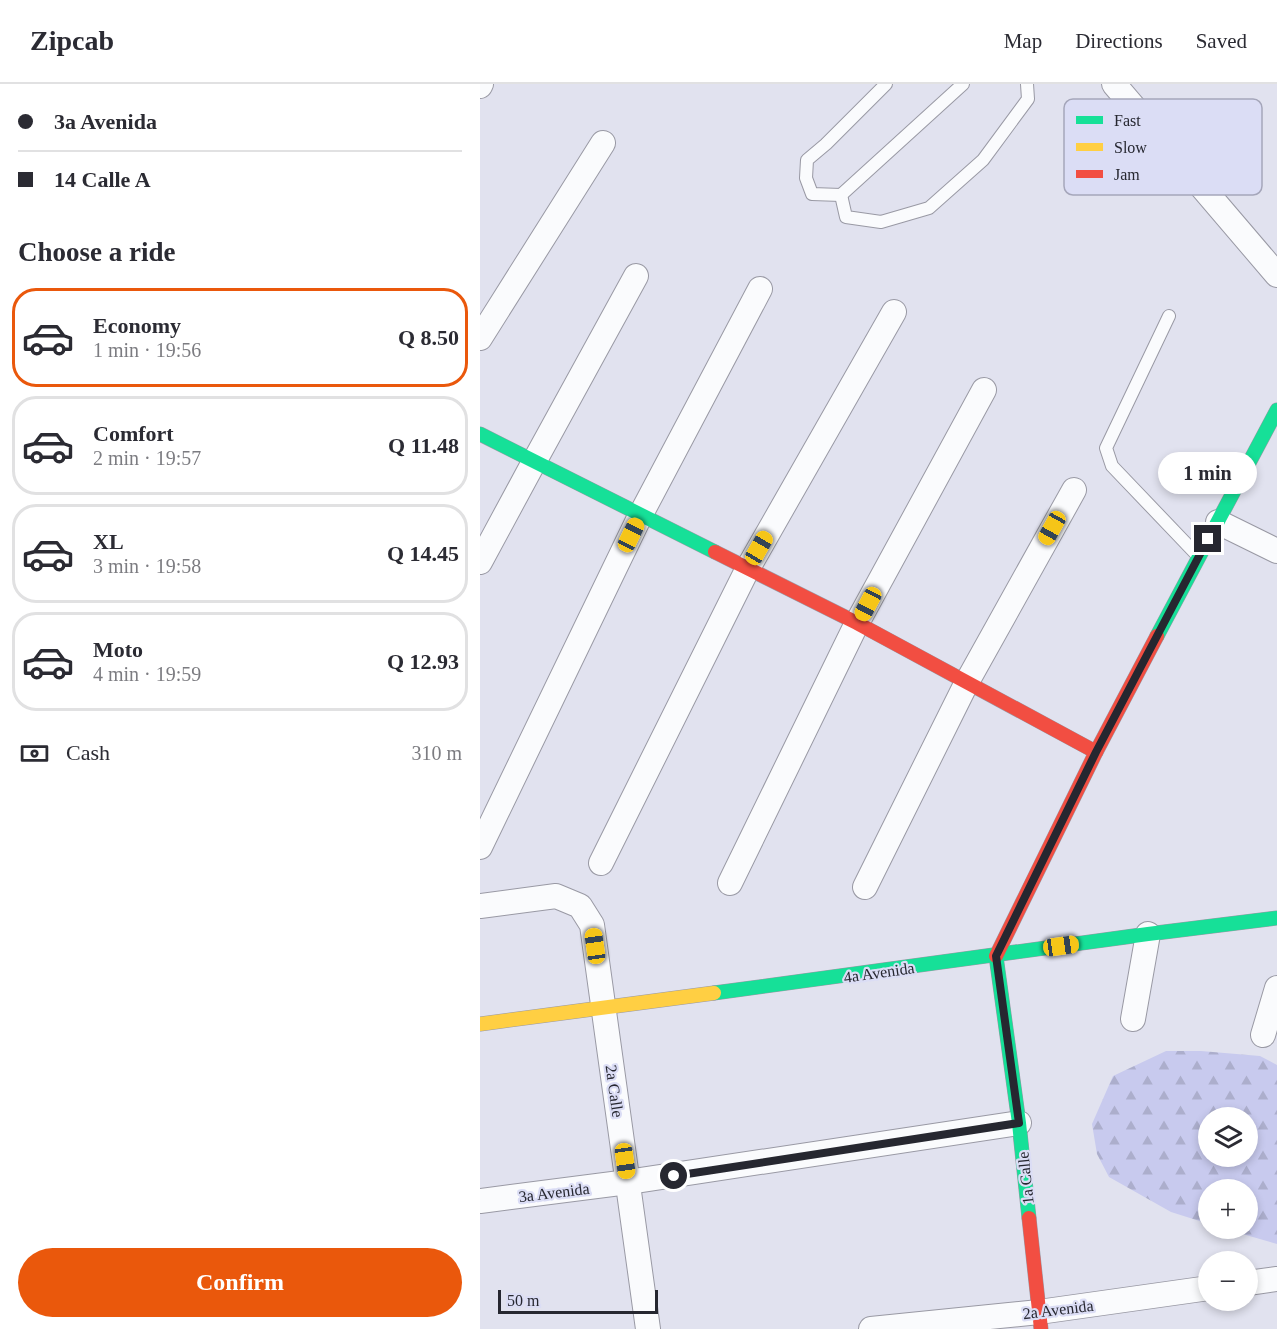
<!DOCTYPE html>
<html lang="en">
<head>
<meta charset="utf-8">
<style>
  :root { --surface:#fff; --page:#f2f2f3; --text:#2b2b33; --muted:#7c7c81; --line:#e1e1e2; --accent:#ea580c }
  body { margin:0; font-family:Georgia,serif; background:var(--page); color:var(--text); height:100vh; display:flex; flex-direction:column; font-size:22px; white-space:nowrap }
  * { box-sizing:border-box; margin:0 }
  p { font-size:20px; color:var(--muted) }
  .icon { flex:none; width:33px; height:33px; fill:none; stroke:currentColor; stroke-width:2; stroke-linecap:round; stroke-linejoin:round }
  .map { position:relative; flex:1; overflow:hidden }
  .side { display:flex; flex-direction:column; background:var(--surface); width:480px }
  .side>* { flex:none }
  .hud { display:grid; align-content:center; height:132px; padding:0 18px; background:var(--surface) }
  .fabs { position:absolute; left:718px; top:1023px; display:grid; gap:12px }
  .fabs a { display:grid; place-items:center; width:60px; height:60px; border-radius:50%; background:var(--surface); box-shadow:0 3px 9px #0003; font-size:30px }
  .scale { position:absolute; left:18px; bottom:15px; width:160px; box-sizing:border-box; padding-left:6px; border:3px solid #262730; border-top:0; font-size:16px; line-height:21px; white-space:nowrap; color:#262730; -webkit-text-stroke:4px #dbddf5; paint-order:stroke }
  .end { position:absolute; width:27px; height:27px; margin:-14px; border:8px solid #262730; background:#fff; box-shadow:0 0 0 3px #fff }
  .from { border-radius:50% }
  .bubble { position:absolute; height:42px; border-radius:21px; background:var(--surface); box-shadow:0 3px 9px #0003; font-size:20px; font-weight:800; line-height:42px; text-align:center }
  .car { position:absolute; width:18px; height:36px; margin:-18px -9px; border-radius:8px; box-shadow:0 0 4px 2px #0007; background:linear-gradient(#f5c518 24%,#345 0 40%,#f5c518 0 76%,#345 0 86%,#f5c518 0) }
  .hud b { display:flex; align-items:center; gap:21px; height:57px; font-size:22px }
  .hud b+b { border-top:2px solid var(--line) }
  .hud i { width:15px; height:15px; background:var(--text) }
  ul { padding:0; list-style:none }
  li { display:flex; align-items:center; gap:18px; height:99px; margin:0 12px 9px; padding:0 6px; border:3px solid var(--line); border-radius:24px }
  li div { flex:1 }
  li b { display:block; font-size:22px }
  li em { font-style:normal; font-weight:800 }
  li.active { border-color:var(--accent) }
  li>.icon { width:54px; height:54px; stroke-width:1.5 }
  h2 { padding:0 18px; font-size:27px; line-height:72px }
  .pay { display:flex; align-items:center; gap:15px; height:66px; padding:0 18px; font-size:22px }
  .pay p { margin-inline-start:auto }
  .button { display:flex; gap:12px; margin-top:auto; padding:12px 18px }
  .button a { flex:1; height:69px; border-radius:36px; background:var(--accent); color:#fff; font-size:24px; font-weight:800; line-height:69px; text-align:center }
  header { display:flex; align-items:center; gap:36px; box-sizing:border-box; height:84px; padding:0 30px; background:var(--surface); border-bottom:2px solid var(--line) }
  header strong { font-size:28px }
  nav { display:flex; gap:33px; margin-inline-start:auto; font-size:21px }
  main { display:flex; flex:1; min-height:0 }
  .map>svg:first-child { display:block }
</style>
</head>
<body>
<header>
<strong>Zipcab</strong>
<nav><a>Map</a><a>Directions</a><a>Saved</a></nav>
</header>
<main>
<section class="side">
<div class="hud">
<b><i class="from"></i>3a Avenida</b>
<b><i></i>14 Calle A</b>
</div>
<h2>Choose a ride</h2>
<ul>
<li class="active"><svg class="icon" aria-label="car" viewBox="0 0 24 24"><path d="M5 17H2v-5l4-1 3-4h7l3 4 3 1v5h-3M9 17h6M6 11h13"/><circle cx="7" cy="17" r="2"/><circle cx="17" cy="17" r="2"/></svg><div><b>Economy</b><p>1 min · 19:56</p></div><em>Q 8.50</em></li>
<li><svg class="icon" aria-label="car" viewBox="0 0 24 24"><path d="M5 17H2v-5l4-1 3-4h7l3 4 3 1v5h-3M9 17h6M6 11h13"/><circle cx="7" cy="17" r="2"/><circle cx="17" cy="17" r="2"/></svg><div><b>Comfort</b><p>2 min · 19:57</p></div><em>Q 11.48</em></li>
<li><svg class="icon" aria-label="car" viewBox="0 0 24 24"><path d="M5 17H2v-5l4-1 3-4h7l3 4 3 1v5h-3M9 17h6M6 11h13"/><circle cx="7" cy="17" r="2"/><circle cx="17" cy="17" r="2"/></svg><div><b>XL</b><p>3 min · 19:58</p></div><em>Q 14.45</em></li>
<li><svg class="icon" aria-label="car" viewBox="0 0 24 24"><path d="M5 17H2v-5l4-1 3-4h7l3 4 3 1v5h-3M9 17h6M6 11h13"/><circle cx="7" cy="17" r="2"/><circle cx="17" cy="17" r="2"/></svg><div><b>Moto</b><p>4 min · 19:59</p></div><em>Q 12.93</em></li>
</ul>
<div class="pay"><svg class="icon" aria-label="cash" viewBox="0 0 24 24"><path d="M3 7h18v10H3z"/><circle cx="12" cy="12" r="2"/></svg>Cash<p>310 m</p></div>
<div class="button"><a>Confirm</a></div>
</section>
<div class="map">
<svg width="797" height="1245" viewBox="0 0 797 1245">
  <defs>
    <pattern id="forest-firs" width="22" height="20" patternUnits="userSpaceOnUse" patternTransform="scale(1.5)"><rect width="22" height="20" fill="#c8caee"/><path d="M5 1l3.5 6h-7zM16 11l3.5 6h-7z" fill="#acaecc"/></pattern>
  </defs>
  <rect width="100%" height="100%" fill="#e1e2ef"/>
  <!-- forest -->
  <path fill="url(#forest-firs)" fill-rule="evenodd" d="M 686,967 L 721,967 L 780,972 L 797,981 L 797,1160 L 745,1145 L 768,1144 L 768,1106 L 729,1106 L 729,1140 L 691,1128 L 629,1093 L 617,1070 L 612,1040 L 633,992 ZM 729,1034 L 768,1034 L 768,1072 L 729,1072 Z"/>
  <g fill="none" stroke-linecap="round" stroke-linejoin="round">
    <defs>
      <g id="lane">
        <polyline points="406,0 346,60 327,76 326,94 332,110 361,111 483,0"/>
        <polyline points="361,111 366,133 401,138 449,124 503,76 548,15 547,0"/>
        <polyline points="689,232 626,364 632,382 718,472"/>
      </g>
      <g id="street">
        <polyline points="634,0 797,191"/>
        <polyline points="0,2 1,0"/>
        <polyline points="0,254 123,59"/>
        <polyline points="738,438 797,467"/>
        <polyline points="0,478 54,378 156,192"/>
        <polyline points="0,763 161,430 280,205"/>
        <polyline points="121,779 268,484 414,228"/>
        <polyline points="250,799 377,539 504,306"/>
        <polyline points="385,803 487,598 594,406"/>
        <polyline points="0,822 76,812 100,822 112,841 168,1245"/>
        <polyline points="653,935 668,850"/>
        <polyline points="783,951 797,904"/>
        <polyline points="0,1117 148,1098 539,1039"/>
        <polyline points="768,1199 797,1195"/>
        <polyline points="391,1245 559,1228 729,1204"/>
      </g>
      <g id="fast">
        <polyline points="0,350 235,468"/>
        <polyline points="677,552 797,326"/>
        <polyline points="516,872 539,1039 549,1134"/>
        <polyline points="234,909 668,850 797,834"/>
      </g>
      <polyline id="slow" points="0,940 234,909"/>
      <g id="jam">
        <polyline points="235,468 377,539 616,668"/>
        <polyline points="516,872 616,668 677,552"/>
        <polyline points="549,1134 561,1245"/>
      </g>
    </defs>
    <!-- lane casing -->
    <use href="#lane" stroke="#9999a4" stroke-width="14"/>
    <!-- street casing -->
    <use href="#street" stroke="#9999a4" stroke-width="26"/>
    <!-- fast casing -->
    <use href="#fast" stroke="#9999a4" stroke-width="15"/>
    <!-- slow casing -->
    <use href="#slow" stroke="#9999a4" stroke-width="15"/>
    <!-- jam casing -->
    <use href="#jam" stroke="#9999a4" stroke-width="15"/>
    <!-- lane -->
    <use href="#lane" stroke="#fafbfd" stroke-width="12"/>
    <!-- street -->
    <use href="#street" stroke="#fafbfd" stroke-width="24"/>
    <!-- fast -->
    <use href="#fast" stroke="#16e098" stroke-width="14"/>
    <!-- slow -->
    <use href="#slow" stroke="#ffcf43" stroke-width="14"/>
    <!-- jam -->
    <use href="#jam" stroke="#f24e42" stroke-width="14"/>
  </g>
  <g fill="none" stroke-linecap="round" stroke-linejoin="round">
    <!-- route -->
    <polyline stroke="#262730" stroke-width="8" points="194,1092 539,1039 516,872 616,668 728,455"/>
  </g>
  <g text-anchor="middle" stroke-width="4.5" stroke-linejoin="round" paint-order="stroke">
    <!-- street labels -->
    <g font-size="16" fill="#262730" stroke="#dbddf5">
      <text transform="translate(399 888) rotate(-8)" y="6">4a Avenida</text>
      <text transform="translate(135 1007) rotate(82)" y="6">2a Calle</text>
      <text transform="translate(545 1094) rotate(-96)" y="6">1a Calle</text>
      <text transform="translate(74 1108) rotate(-7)" y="6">3a Avenida</text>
      <text transform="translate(578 1225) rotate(-7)" y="6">2a Avenida</text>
    </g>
  </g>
  <!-- legend -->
  <rect x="584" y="15" width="198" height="96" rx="9" fill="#dbddf5" stroke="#a5a6ba" stroke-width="1.5"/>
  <rect x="596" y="32" width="27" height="8" fill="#16e098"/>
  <rect x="596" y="59" width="27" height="8" fill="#ffcf43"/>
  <rect x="596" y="86" width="27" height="8" fill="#f24e42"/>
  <g font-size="16" fill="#262730">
    <text x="634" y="42">Fast</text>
    <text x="634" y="69">Slow</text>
    <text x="634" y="96">Jam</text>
  </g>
</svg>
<div class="fabs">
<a><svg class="icon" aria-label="layers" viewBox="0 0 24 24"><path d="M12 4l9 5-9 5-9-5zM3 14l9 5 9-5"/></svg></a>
<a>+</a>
<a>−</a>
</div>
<div class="scale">50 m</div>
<i class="end from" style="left:194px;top:1092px"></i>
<i class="end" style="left:728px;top:455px"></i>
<div class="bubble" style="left:678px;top:368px;width:99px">1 min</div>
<i class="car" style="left:572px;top:444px;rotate:209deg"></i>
<i class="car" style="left:151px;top:451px;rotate:26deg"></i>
<i class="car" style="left:279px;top:464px;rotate:30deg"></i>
<i class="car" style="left:388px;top:520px;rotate:208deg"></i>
<i class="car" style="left:115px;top:862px;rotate:352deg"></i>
<i class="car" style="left:581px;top:862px;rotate:82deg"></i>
<i class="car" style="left:145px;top:1077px;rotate:172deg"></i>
</div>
</main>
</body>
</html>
